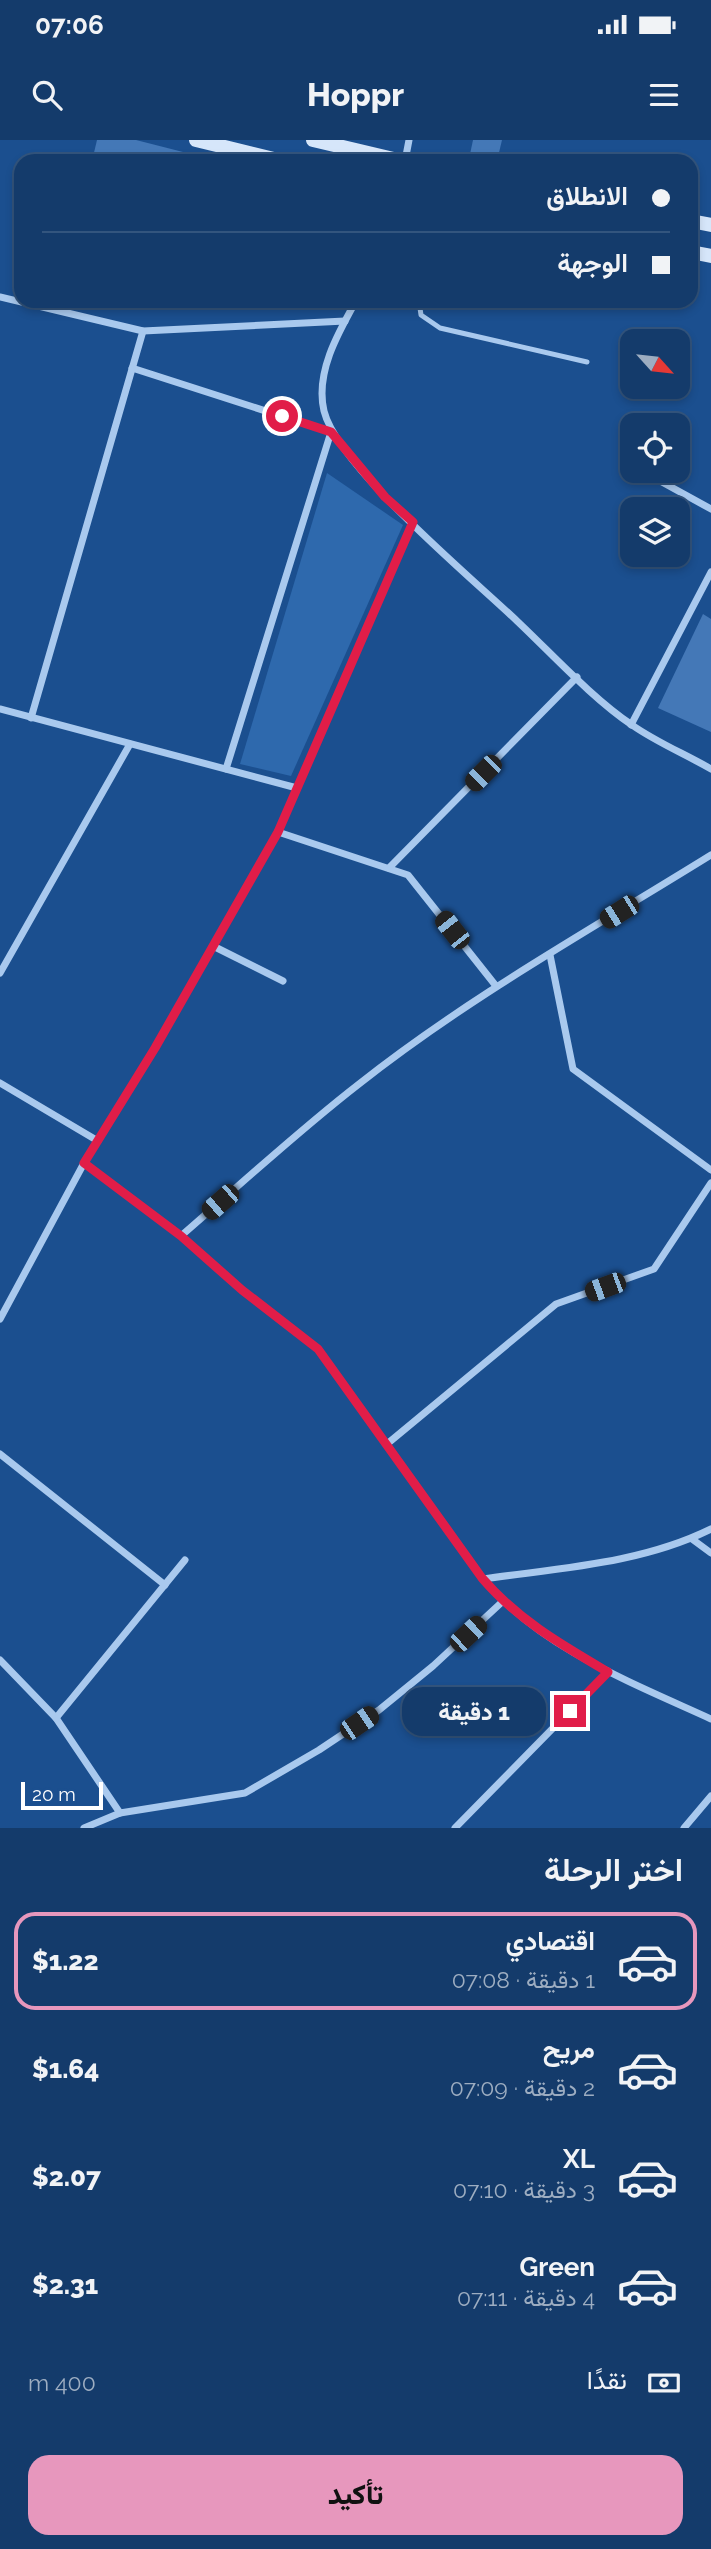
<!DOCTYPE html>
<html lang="ar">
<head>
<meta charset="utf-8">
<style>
  :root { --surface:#143b6b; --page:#1d4271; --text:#f1f3f6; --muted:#9dadc1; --line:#33557e; --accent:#e797bd }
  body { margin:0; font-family:Raleway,Vazirmatn,sans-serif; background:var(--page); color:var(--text); direction:rtl; height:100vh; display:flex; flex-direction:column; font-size:26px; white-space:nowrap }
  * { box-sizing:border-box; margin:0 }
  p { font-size:23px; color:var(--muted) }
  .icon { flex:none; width:38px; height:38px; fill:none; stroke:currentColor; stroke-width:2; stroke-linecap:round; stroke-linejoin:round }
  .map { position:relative; height:1688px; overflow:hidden; direction:ltr }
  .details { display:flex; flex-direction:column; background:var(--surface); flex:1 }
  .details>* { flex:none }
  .guide { position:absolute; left:14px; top:14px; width:684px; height:154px; border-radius:21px; box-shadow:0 4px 10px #0003,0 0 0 2px var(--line); direction:rtl; display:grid; align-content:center; height:154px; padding:0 28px; background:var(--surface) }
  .needle { width:46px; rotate:117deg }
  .fabs { position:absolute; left:620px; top:189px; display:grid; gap:14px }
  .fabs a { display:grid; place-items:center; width:70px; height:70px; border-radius:14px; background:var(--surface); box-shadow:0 4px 10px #0003,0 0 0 2px var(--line); font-size:35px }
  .scale { position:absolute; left:21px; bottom:18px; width:82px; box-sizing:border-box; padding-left:7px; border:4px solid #fff; border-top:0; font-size:19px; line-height:24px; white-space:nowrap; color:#fff; -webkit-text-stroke:5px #1b4f8f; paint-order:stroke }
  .end { position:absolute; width:32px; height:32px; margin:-16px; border:9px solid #e11d48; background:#fff; box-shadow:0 0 0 4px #fff }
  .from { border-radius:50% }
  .bubble { position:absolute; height:49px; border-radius:21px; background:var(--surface); box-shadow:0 4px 10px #0003,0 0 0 2px var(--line); font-size:23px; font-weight:800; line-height:49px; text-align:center; direction:rtl }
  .car { position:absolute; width:21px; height:42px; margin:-21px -10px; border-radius:9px; box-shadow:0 0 5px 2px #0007; background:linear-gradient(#222 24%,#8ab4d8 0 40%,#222 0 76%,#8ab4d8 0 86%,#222 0) }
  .guide b { display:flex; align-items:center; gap:24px; height:66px; font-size:26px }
  .guide b+b { border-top:2px solid var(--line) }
  .guide i { width:18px; height:18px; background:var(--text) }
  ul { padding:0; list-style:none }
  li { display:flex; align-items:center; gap:21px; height:98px; margin:0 14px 10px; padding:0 14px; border:4px solid transparent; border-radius:21px }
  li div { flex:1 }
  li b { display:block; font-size:26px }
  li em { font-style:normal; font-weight:800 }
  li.selected { border-color:var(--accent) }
  li>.icon { width:63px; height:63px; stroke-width:1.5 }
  h2 { padding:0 28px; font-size:32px; line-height:84px }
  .pay { display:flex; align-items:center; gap:18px; height:77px; padding:0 28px; font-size:26px }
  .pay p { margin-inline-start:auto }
  .cta { display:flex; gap:14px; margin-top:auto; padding:14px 28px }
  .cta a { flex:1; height:80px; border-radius:21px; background:var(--accent); color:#111; font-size:28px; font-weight:800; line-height:80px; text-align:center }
  .status { display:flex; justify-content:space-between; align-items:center; height:49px; padding:0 35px; background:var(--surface); direction:ltr }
  .status svg { height:19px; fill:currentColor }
  header { display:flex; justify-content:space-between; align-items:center; height:91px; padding:0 28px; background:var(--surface); font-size:32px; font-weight:800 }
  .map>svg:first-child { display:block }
</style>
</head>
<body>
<div class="status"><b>07:06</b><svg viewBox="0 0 49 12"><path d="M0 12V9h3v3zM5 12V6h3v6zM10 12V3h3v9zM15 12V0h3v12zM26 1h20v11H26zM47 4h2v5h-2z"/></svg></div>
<header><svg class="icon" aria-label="menu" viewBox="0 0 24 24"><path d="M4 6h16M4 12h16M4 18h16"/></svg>Hoppr<svg class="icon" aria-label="search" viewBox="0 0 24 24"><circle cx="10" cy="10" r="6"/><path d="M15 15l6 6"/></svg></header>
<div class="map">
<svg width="711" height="1688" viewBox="0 0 711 1688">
  <rect width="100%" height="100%" fill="#1b4f8f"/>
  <!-- green -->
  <polygon fill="#2e69ad" points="327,333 403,385 291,636 240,624"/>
  <!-- building -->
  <g fill="#4478b7">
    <polygon points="97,0 136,0 183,12 181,21 92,21"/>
    <polygon points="473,0 502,0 497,21 469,19"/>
    <polygon points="703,474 711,479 711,592 658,568"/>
  </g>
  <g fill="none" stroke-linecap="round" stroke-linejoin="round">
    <!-- service -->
    <polyline stroke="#a9c9ee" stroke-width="5" points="419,161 421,175 440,188 587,222"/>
    <!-- minor -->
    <g stroke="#a9c9ee" stroke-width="7">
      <polyline points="405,21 409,0"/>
      <polyline points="0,157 143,191 345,181"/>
      <path d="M 356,161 C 338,193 315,233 324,271 C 338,327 472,438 517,481 C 551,513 593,559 632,585 C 656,602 685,614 711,629"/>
      <polyline points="132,228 331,292 226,629"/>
      <polyline points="642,331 711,369"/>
      <polyline points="0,569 297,648"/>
      <polyline points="31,578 143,191"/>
      <polyline points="631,585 711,432"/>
      <polyline points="278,692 408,735 496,846"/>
      <polyline points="389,728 577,537"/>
      <polyline points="213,806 283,841"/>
      <polyline points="550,815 573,929 711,1030"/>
      <polyline points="0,833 130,604"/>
      <polyline points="0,943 98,1001"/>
      <path d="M 84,1023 L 181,1096 L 242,1150 L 318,1209 L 483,1439 C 541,1508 630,1542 711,1579"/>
      <path d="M 181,1096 C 240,1045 297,992 359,944 C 469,857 592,789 711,715"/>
      <polyline points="0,1179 84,1023 155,908 278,692 413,382"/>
      <polyline points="387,1304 556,1164 654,1129 711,1043"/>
      <polyline points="0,1314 165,1445"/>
      <polyline points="692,1399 711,1413"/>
      <path d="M 483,1439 C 559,1428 640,1424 711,1389"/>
      <polyline points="0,1520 56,1578 120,1673"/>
      <polyline points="56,1578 185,1420"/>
      <polyline points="84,1688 120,1673 245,1653 319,1610 379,1570 433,1526 502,1462"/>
      <polyline points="455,1688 608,1532"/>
      <polyline points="684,1688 711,1656"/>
    </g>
    <!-- secondary -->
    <g stroke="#d6e6fa" stroke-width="14">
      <polyline points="196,0 282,21"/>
      <polyline points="313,0 402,21"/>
      <polyline points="691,81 711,85"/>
      <polyline points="691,112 711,116"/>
    </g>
  </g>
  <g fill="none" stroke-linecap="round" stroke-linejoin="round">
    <!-- route -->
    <path stroke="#e11d48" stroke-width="9" d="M 282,276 L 331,292 L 385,357 L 413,382 L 278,692 L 155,908 L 84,1023 L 181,1096 L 242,1150 L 318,1209 L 482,1438 C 518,1480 562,1505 608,1532 L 570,1571"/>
  </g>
</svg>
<div class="fabs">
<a><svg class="needle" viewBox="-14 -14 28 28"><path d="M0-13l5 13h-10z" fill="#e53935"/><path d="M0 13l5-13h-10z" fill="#9dadc1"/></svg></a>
<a><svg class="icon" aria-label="locate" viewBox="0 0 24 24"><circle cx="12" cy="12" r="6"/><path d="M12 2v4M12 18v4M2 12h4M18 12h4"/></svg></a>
<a><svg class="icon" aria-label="layers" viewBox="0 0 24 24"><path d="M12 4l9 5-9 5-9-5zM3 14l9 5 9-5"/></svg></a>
</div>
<div class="scale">20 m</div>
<i class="end from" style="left:282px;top:276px"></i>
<i class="end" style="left:570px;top:1571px"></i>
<div class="bubble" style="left:402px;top:1547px;width:144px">1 دقيقة</div>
<i class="car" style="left:483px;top:633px;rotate:225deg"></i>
<i class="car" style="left:619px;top:772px;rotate:238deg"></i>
<i class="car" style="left:452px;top:790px;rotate:322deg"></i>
<i class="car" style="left:220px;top:1062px;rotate:229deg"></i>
<i class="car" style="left:605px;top:1147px;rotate:250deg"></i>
<i class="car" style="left:468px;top:1494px;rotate:47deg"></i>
<i class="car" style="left:359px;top:1583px;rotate:56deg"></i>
<div class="guide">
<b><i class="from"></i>الانطلاق</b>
<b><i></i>الوجهة</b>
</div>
</div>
<section class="details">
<h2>اختر الرحلة</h2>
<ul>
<li class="selected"><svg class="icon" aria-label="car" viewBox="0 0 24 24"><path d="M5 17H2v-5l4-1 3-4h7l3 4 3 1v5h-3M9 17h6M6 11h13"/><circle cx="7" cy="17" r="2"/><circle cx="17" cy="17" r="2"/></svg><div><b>اقتصادي</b><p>1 دقيقة · 07:08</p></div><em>$1.22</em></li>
<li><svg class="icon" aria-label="car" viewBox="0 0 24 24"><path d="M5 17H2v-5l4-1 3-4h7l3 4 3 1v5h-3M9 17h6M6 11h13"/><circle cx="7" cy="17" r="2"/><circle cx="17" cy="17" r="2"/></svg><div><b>مريح</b><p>2 دقيقة · 07:09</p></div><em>$1.64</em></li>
<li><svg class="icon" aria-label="car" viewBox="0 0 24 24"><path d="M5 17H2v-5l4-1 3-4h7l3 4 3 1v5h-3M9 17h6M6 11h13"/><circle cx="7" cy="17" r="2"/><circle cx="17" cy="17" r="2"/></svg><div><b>XL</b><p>3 دقيقة · 07:10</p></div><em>$2.07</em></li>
<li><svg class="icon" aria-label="car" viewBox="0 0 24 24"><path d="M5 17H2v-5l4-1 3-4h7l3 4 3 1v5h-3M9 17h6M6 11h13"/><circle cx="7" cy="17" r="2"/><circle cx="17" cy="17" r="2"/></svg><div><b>Green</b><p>4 دقيقة · 07:11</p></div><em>$2.31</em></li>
</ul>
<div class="pay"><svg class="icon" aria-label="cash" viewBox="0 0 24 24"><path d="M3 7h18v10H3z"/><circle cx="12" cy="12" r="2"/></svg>نقدًا<p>400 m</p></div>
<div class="cta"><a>تأكيد</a></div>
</section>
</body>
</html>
